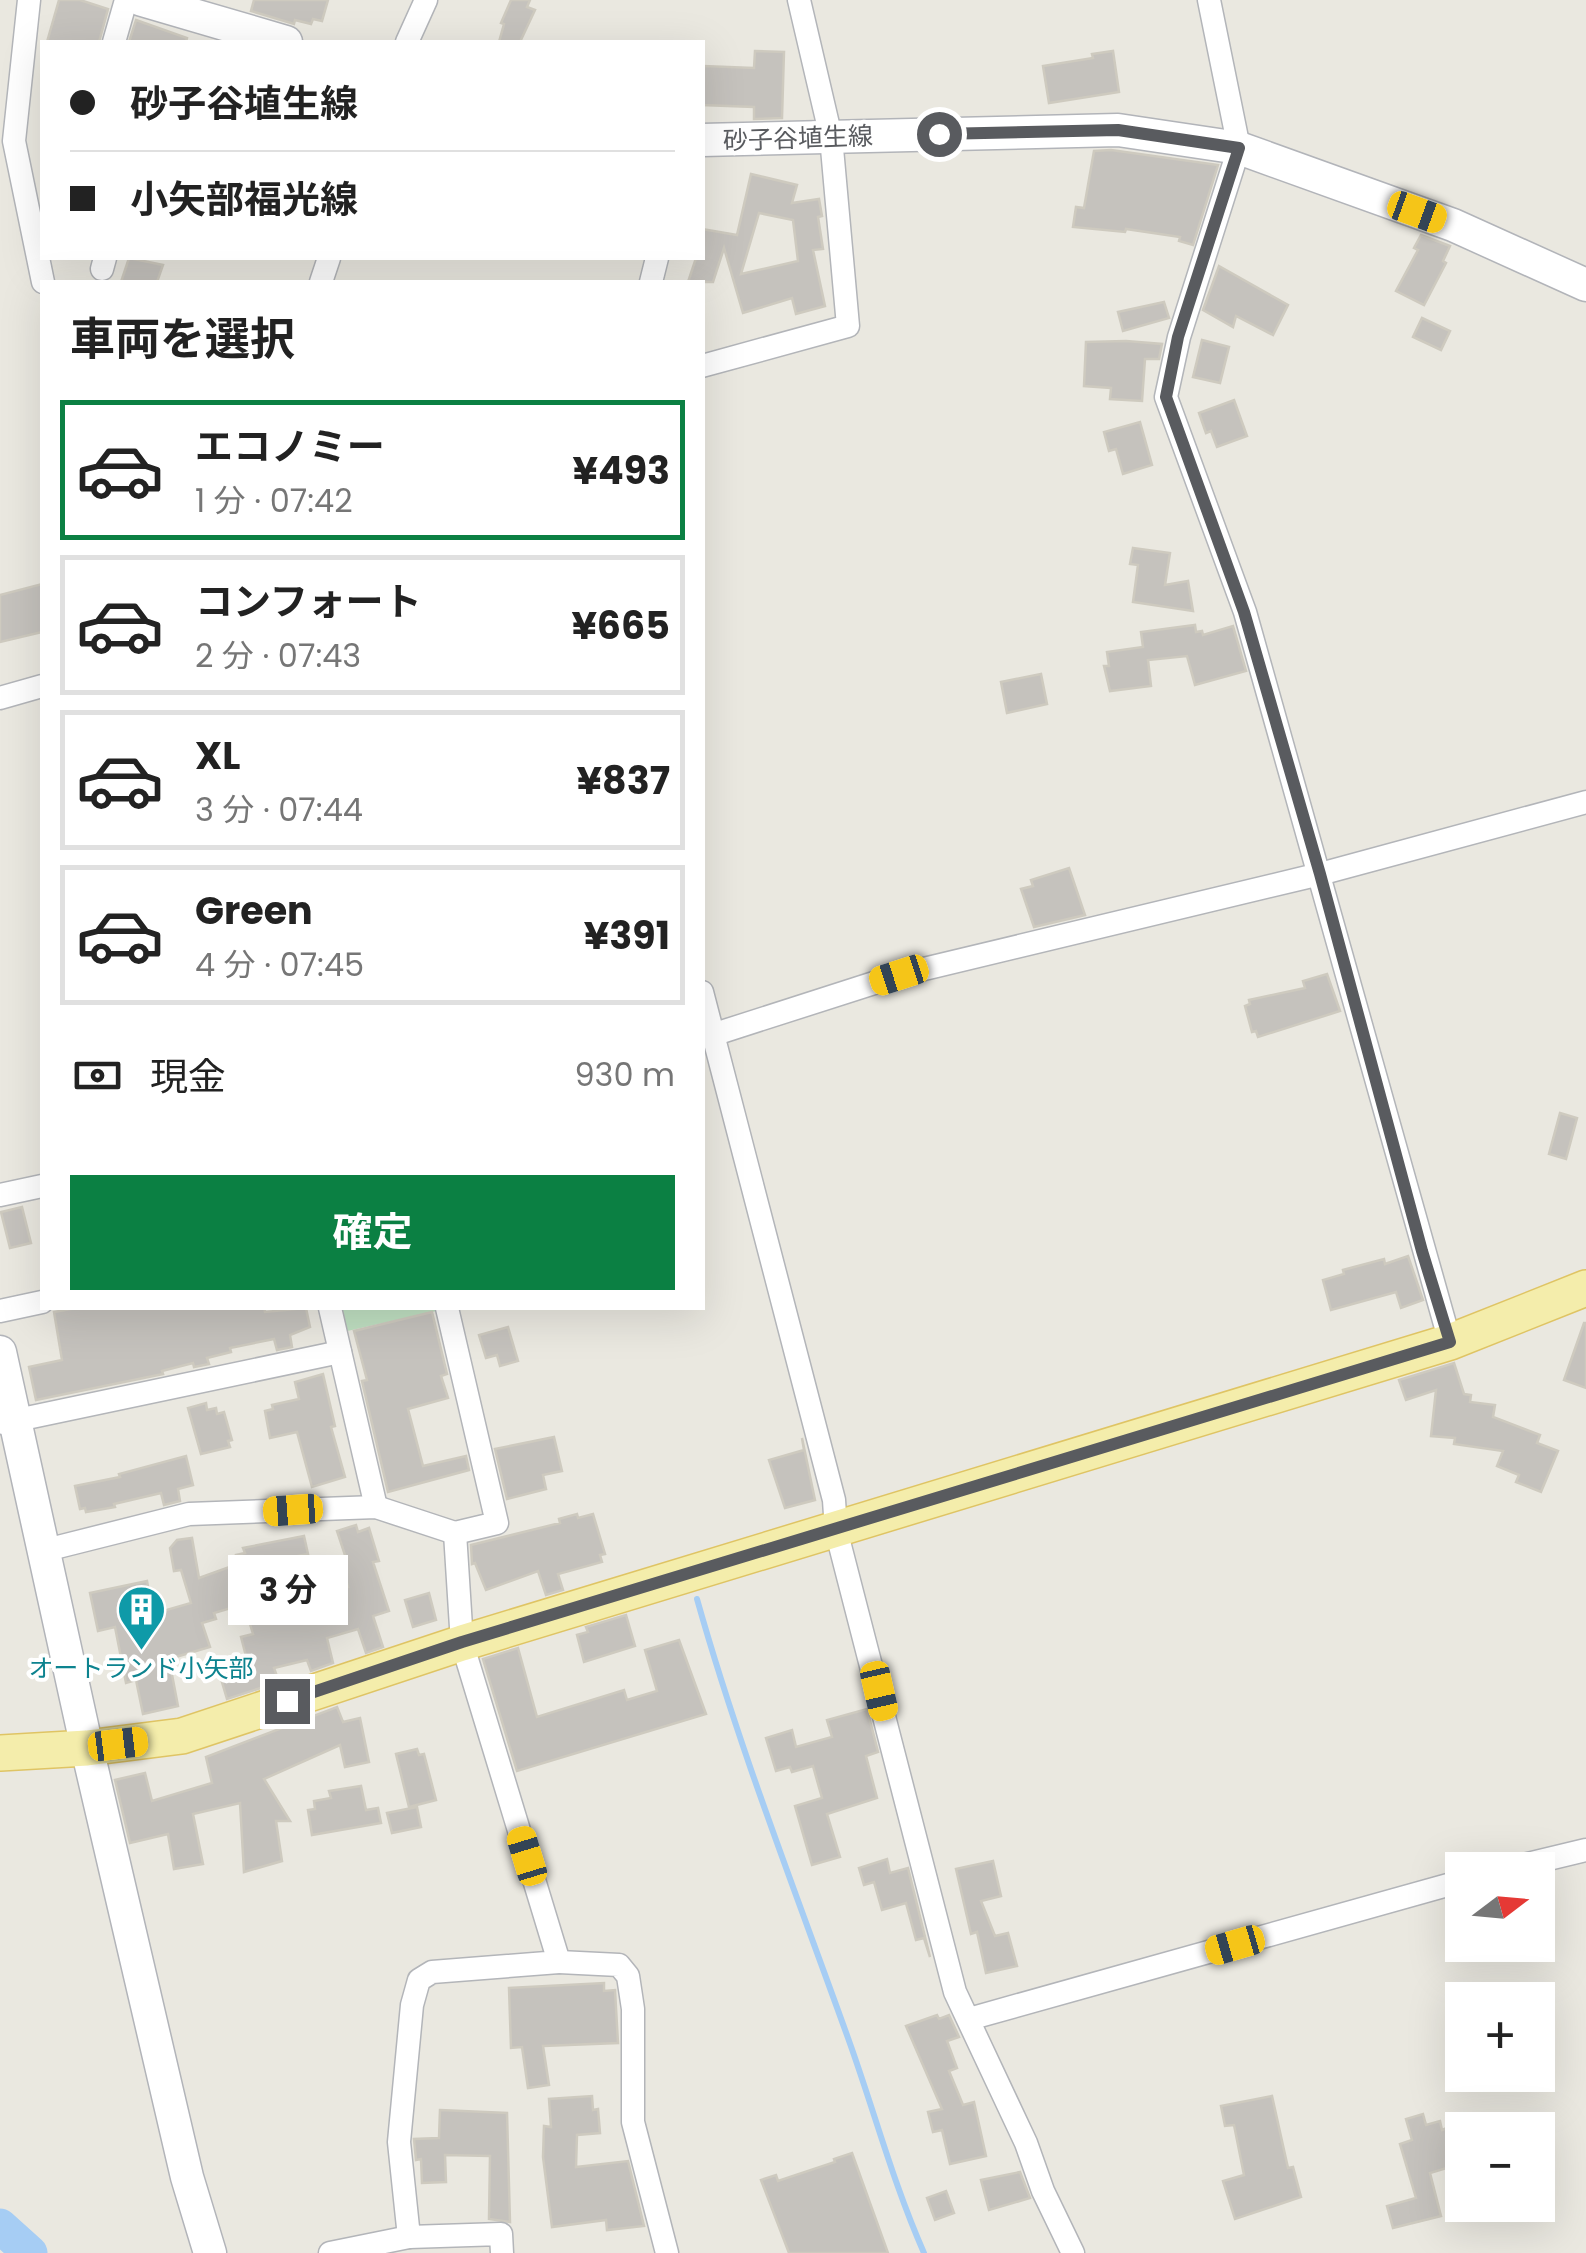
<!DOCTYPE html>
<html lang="ja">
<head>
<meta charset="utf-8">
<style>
  :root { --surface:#fff; --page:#f6f6f6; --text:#222; --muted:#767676; --line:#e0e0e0; --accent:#0b8043 }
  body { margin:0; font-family:Poppins,"Noto Sans JP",sans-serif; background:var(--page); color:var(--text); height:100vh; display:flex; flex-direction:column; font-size:38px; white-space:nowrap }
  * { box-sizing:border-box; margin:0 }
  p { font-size:32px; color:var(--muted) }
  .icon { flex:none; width:55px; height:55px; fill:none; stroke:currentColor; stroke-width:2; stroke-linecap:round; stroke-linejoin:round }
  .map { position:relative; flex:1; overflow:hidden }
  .details { position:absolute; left:40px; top:280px; width:665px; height:1030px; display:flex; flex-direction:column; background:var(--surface); border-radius:0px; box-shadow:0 10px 40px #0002 }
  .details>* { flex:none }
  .guide { position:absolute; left:40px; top:40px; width:665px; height:220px; border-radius:0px; box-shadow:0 10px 40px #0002; display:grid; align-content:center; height:220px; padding:0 30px; background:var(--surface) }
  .needle { width:65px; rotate:74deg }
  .controls { position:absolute; left:1445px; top:1852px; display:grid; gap:20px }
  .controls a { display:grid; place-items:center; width:110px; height:110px; border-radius:0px; background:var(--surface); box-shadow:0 10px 40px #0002; font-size:50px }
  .end { position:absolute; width:45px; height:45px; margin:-22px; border:12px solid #595b5f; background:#fff; box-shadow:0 0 0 5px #fff }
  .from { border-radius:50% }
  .bubble { position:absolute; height:70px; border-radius:0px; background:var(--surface); box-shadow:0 10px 40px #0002; font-size:32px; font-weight:700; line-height:70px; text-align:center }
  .car { position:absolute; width:30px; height:60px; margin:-30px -15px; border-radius:12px; box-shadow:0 0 8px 2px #0007; background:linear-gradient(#f5c518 24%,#345 0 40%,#f5c518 0 76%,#345 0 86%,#f5c518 0) }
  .guide b { display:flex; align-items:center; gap:35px; height:95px; font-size:38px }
  .guide b+b { border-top:2px solid var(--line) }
  .guide i { width:25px; height:25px; background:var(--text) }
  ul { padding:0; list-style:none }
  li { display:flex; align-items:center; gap:30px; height:140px; margin:0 20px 15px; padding:0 10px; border:5px solid var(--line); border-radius:0px }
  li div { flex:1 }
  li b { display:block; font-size:38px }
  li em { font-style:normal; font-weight:700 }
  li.current { border-color:var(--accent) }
  li>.icon { width:90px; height:90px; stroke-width:1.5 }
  h2 { padding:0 30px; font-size:45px; line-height:120px }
  .pay { display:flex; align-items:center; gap:25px; height:110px; padding:0 30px; font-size:38px }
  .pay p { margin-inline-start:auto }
  .primary-button { display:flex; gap:20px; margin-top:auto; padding:20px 30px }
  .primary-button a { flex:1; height:115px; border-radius:0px; background:var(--accent); color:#fff; font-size:40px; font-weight:700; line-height:115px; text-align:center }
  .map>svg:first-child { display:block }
</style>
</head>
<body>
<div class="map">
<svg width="1586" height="2253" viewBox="0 0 1586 2253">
  <rect width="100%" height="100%" fill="#eae8e0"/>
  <!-- green -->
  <polygon fill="#bfdfc1" points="339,1308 436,1308 437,1311 343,1332"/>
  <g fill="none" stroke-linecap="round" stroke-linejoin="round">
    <!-- stream -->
    <path stroke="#a6cdf4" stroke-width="6" d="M 697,1599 C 739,1748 796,1893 848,2038 C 874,2110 893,2183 924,2253"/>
    <!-- river -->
    <polyline stroke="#a6cdf4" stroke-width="35" points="0,2226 30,2253"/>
  </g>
  <!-- building -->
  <g fill="#c5c2bd" stroke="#cecabf" stroke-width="2.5" fill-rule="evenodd">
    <polygon points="59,0 80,0 108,9 99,42 47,42"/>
    <polygon points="254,0 328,0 322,21 313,19 311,24 295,20 294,24 251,11"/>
    <polygon points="511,0 530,0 527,7 535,10 520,42 499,42 504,24 501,23"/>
    <polygon points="136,20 187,38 186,42 129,42"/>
    <polygon points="755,51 784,52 782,118 754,119 754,107 702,105 704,66 754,68"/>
    <polygon points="1113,51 1119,92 1049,103 1043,66 1093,58 1092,54"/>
    <polygon points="1111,150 1218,165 1193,245 1179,241 1180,237 1126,229 1125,232 1073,227 1076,207 1084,208 1094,151"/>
    <path d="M 751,174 L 797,185 L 792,203 L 819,199 L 822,216 L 818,217 L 823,249 L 813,250 L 825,306 L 796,314 L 792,298 L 743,313 L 724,248 L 713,282 L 688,282 L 696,258 L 702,258 L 702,229 L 737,235 ZM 759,213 L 793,220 L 798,261 L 741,274 Z"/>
    <polygon points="1421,235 1450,246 1443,261 1446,263 1424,305 1396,291 1418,250 1414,248"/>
    <polygon points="129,258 163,265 157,282 121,282"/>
    <polygon points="1219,266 1288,305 1273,335 1236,316 1233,327 1203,310"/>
    <polygon points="1164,302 1169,318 1123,331 1118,312"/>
    <polygon points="1422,318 1450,331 1441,350 1413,337"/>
    <polygon points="1202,340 1229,347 1220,383 1193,377"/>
    <polygon points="1126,341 1162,344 1159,359 1145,359 1142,401 1110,399 1111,388 1084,386 1086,342"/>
    <polygon points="1234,400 1247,436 1217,447 1211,431 1206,433 1199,413"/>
    <polygon points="1140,422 1152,465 1123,474 1116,449 1109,451 1104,432"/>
    <polygon points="1133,548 1170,553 1165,585 1188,581 1193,611 1133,602 1138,565 1130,564"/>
    <polygon points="42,584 42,632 0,642 0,595"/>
    <polygon points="1195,625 1196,632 1202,631 1203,635 1233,626 1246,671 1195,685 1187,656 1148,660 1151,686 1110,691 1104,666 1109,666 1107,652 1143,647 1141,632"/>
    <polygon points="1041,674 1047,704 1007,713 1001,682"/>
    <polygon points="1069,868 1085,915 1034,927 1021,889 1033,886 1031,880"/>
    <polygon points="1327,974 1340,1011 1258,1037 1256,1031 1252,1032 1245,1006 1250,1004 1249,1000 1305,988 1303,981"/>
    <polygon points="1560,1113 1577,1118 1566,1159 1549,1154"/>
    <polygon points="22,1207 31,1243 10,1248 1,1212"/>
    <polygon points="1408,1256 1423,1300 1401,1308 1396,1292 1331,1310 1323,1280 1344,1274 1343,1270 1384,1259 1385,1264"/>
    <polygon points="76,1308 264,1308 265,1312 306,1308 310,1327 290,1335 292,1347 277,1350 274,1339 230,1348 231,1352 207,1358 209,1364 194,1367 193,1363 162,1371 163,1374 36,1400 29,1367 62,1360 54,1312"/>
    <polygon points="432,1312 447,1374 441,1376 448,1398 408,1409 423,1466 466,1456 469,1470 388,1492 362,1381 367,1380 354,1331"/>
    <polygon points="1584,1323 1586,1323 1586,1388 1564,1380"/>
    <polygon points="508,1327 518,1361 500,1366 497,1355 486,1358 479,1335"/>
    <polygon points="1454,1363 1464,1394 1471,1395 1470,1402 1495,1405 1493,1417 1540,1435 1537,1443 1558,1451 1541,1492 1516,1482 1519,1475 1497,1466 1503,1451 1454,1444 1455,1438 1431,1436 1436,1390 1406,1400 1399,1380"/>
    <polygon points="323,1374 335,1426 331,1427 345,1477 312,1487 297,1432 270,1438 265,1411 273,1409 272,1405 299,1399 295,1382"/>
    <polygon points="206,1403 207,1410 216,1408 217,1414 224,1412 232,1440 228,1441 230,1447 201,1454 188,1408"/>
    <polygon points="554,1437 562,1471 543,1475 546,1489 507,1499 495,1449"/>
    <polygon points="802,1438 815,1500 785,1508 769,1460 804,1450"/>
    <polygon points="186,1456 193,1485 178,1489 180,1501 164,1505 161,1493 114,1504 115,1507 86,1512 85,1508 80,1509 75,1486 120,1477 119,1474"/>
    <polygon points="577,1514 578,1518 593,1514 605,1554 600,1555 602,1562 558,1574 563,1590 546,1595 538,1571 486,1590 475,1563 472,1564 471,1545 560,1523 559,1519"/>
    <polygon points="356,1525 358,1532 369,1528 379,1561 373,1562 389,1611 373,1616 383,1647 366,1653 358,1629 327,1638 333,1663 311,1671 307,1660 274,1668 279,1682 227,1699 219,1672 248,1664 241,1637 253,1634 244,1604 214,1613 216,1619 202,1623 210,1647 169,1659 178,1706 143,1714 136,1680 126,1683 115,1627 98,1631 90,1593 147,1581 153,1614 191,1603 181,1570 174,1571 170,1548 177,1540 192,1538 199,1578 238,1564 236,1555 245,1553 243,1548 304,1536 308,1554 298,1556 311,1599 348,1587 340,1560 346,1558 337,1531"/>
    <polygon points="429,1593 436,1620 413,1627 405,1600"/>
    <polygon points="626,1615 635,1646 584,1662 577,1635 588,1632 586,1627"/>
    <polygon points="679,1640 706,1714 517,1771 483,1659 518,1648 537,1717 624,1690 627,1700 657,1691 645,1650"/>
    <polygon points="337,1707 343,1722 360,1718 369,1762 345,1767 340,1745 264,1779 290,1821 276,1821 282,1861 244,1872 240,1803 193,1814 203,1864 174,1869 168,1834 130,1843 115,1780 145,1773 152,1801 212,1783 206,1757"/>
    <polygon points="867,1709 878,1752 866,1756 877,1798 827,1814 840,1857 812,1865 795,1806 822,1798 813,1766 792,1772 790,1767 776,1771 766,1738 792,1730 796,1747 832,1737 827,1720"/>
    <polygon points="417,1749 419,1755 424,1754 436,1800 409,1807 396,1754"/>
    <polygon points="361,1786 366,1810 378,1808 381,1823 312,1835 308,1810 315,1809 314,1801 331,1798 329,1791"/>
    <polygon points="417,1807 421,1827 392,1833 387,1813"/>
    <polygon points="887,1859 890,1873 908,1868 930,1957 924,1938 916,1940 906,1903 882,1910 874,1882 864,1885 859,1868"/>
    <polygon points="993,1861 1001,1896 981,1901 995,1936 1008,1933 1017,1966 986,1973 977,1932 971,1934 956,1869"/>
    <polygon points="604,1983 604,1991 615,1990 618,2043 543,2046 549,2085 528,2088 522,2047 511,2048 509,1988"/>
    <polygon points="937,2015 939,2019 949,2015 959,2037 947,2041 957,2068 949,2071 963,2105 974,2102 986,2156 950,2164 942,2130 933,2132 928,2112 942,2109 906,2026"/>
    <polygon points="592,2096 593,2110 598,2109 600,2133 577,2135 576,2167 628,2161 644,2226 607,2230 606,2220 552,2227 543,2157 544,2126 551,2127 549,2099"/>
    <polygon points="1272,2096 1288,2168 1293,2167 1301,2197 1235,2219 1223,2181 1244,2175 1234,2125 1225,2126 1221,2106"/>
    <polygon points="440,2110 507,2113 510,2222 489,2219 490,2156 445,2155 446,2182 422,2183 421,2159 416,2160 414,2139 439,2138"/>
    <polygon points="1423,2114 1426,2125 1440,2121 1442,2130 1447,2128 1460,2164 1430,2173 1441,2216 1393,2228 1387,2206 1416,2198 1400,2144 1412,2140 1406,2119"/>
    <polygon points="852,2153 888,2253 789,2253 761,2180 776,2175 778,2181 835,2162 834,2159"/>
    <polygon points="1020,2172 1030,2198 989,2210 981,2180"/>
    <polygon points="946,2191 954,2213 935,2220 927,2198"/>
  </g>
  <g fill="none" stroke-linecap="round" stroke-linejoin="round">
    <defs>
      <g id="street">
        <polyline points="29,0 14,141 43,282"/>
        <polyline points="1209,0 1239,148 1179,337 1166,397 1245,612 1450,1342"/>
        <polyline points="114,42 126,0"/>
        <polyline points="407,42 426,0"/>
        <polyline points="102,269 105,258"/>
        <polyline points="321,282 329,258"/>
        <polyline points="651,282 657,258"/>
        <polyline points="702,366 848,326 831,137 799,0"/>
        <polyline points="0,698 42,686"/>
        <polyline points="702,992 834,1500 836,1530 955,1992 1026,2143 1043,2191 1073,2253"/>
        <polyline points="712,1035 899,975 1320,874 1586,802"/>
        <polyline points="0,1195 42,1186"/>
        <polyline points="330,1308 376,1507"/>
        <polyline points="0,1311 42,1302"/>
        <polyline points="3,1423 340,1352"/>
        <polyline points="455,1533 462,1643 559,1962 432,1972 419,1980 412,2005 399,2142 409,2237 501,2234 502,2253"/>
        <polyline points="42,1551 189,1514 376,1507 455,1533 497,1523 447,1308"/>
        <polyline points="1503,1870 1586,1850"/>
        <polyline points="559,1962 619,1965 628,1976 633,2009 633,2122 667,2253"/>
        <polyline points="969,2019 1462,1881"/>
        <polyline points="330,2253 409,2237"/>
      </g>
      <g id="secondary">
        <polyline points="142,0 286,42"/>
        <polyline points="702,140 1118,130 1239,148 1453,225 1586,285"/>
        <polyline points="0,1352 87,1748 187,2177 210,2253"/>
      </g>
      <polyline id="primary" points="0,1753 87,1748 182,1736 462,1643 1450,1342 1586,1288"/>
    </defs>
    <!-- street casing -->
    <use href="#street" stroke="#b3b5b9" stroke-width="25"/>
    <!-- secondary casing -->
    <use href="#secondary" stroke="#b2b4b9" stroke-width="35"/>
    <!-- primary casing -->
    <use href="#primary" stroke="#dfc464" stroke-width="38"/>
    <!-- street -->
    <use href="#street" stroke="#fff" stroke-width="22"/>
    <!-- secondary -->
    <use href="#secondary" stroke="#fff" stroke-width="32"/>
    <!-- primary -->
    <use href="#primary" stroke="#f4edab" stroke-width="35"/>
  </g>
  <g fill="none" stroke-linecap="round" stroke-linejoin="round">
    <!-- route -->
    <polyline stroke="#595b5f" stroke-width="12" points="287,1701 462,1642 1450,1342 1422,1251 1320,874 1244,612 1166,397 1178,337 1239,148 1118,130 939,134"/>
  </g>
  <!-- icons -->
  <defs>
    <symbol id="building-pin" viewBox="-11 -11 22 30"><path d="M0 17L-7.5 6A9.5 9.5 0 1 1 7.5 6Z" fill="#0f9aa8" stroke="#fff"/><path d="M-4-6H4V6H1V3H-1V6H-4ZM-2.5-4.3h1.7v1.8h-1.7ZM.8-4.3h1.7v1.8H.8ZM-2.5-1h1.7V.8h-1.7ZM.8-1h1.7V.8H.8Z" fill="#fff"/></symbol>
  </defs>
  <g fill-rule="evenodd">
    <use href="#building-pin" x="114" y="1582" width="55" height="75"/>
  </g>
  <g text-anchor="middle" stroke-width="8" stroke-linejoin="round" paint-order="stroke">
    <!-- street labels -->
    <g font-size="25" fill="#595b5f" stroke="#fff">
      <text transform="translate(798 138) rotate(-2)" y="9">砂子谷埴生線</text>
    </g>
    <!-- culture labels -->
    <g font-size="25" fill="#0d838f" stroke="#fff">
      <text x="141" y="1677">オートランド小矢部</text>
    </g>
  </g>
</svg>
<div class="controls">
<a><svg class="needle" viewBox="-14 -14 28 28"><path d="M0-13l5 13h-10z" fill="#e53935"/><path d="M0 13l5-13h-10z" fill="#767676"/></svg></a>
<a>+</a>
<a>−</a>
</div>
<i class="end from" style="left:939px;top:134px"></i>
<i class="end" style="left:287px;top:1701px"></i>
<div class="bubble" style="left:228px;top:1555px;width:120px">3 分</div>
<i class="car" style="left:1417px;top:212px;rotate:110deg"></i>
<i class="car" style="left:899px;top:975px;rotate:252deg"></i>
<i class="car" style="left:293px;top:1510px;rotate:266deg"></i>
<i class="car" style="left:879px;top:1691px;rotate:167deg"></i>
<i class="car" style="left:118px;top:1744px;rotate:83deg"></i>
<i class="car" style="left:527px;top:1856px;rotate:343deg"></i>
<i class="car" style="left:1235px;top:1945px;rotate:254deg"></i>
<div class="guide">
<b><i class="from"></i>砂子谷埴生線</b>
<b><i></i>小矢部福光線</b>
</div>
<section class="details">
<h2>車両を選択</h2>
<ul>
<li class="current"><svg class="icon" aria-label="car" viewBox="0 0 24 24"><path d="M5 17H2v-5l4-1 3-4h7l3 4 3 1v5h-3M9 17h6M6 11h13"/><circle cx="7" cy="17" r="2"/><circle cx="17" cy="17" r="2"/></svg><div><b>エコノミー</b><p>1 分 · 07:42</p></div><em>¥493</em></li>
<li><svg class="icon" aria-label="car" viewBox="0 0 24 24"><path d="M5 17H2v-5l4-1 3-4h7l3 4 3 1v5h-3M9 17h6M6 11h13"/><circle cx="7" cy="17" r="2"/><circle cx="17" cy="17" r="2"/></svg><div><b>コンフォート</b><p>2 分 · 07:43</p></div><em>¥665</em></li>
<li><svg class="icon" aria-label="car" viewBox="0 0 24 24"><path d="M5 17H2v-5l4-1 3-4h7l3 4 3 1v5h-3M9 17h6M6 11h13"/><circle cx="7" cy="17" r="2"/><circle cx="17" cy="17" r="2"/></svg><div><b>XL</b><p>3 分 · 07:44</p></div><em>¥837</em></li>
<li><svg class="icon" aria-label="car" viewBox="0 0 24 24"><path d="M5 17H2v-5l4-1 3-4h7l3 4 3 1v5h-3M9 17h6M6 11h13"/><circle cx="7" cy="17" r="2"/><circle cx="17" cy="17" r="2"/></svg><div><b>Green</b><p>4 分 · 07:45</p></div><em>¥391</em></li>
</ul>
<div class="pay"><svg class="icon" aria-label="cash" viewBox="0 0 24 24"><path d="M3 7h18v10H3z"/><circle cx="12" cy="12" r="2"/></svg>現金<p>930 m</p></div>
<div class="primary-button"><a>確定</a></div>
</section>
</div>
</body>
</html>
